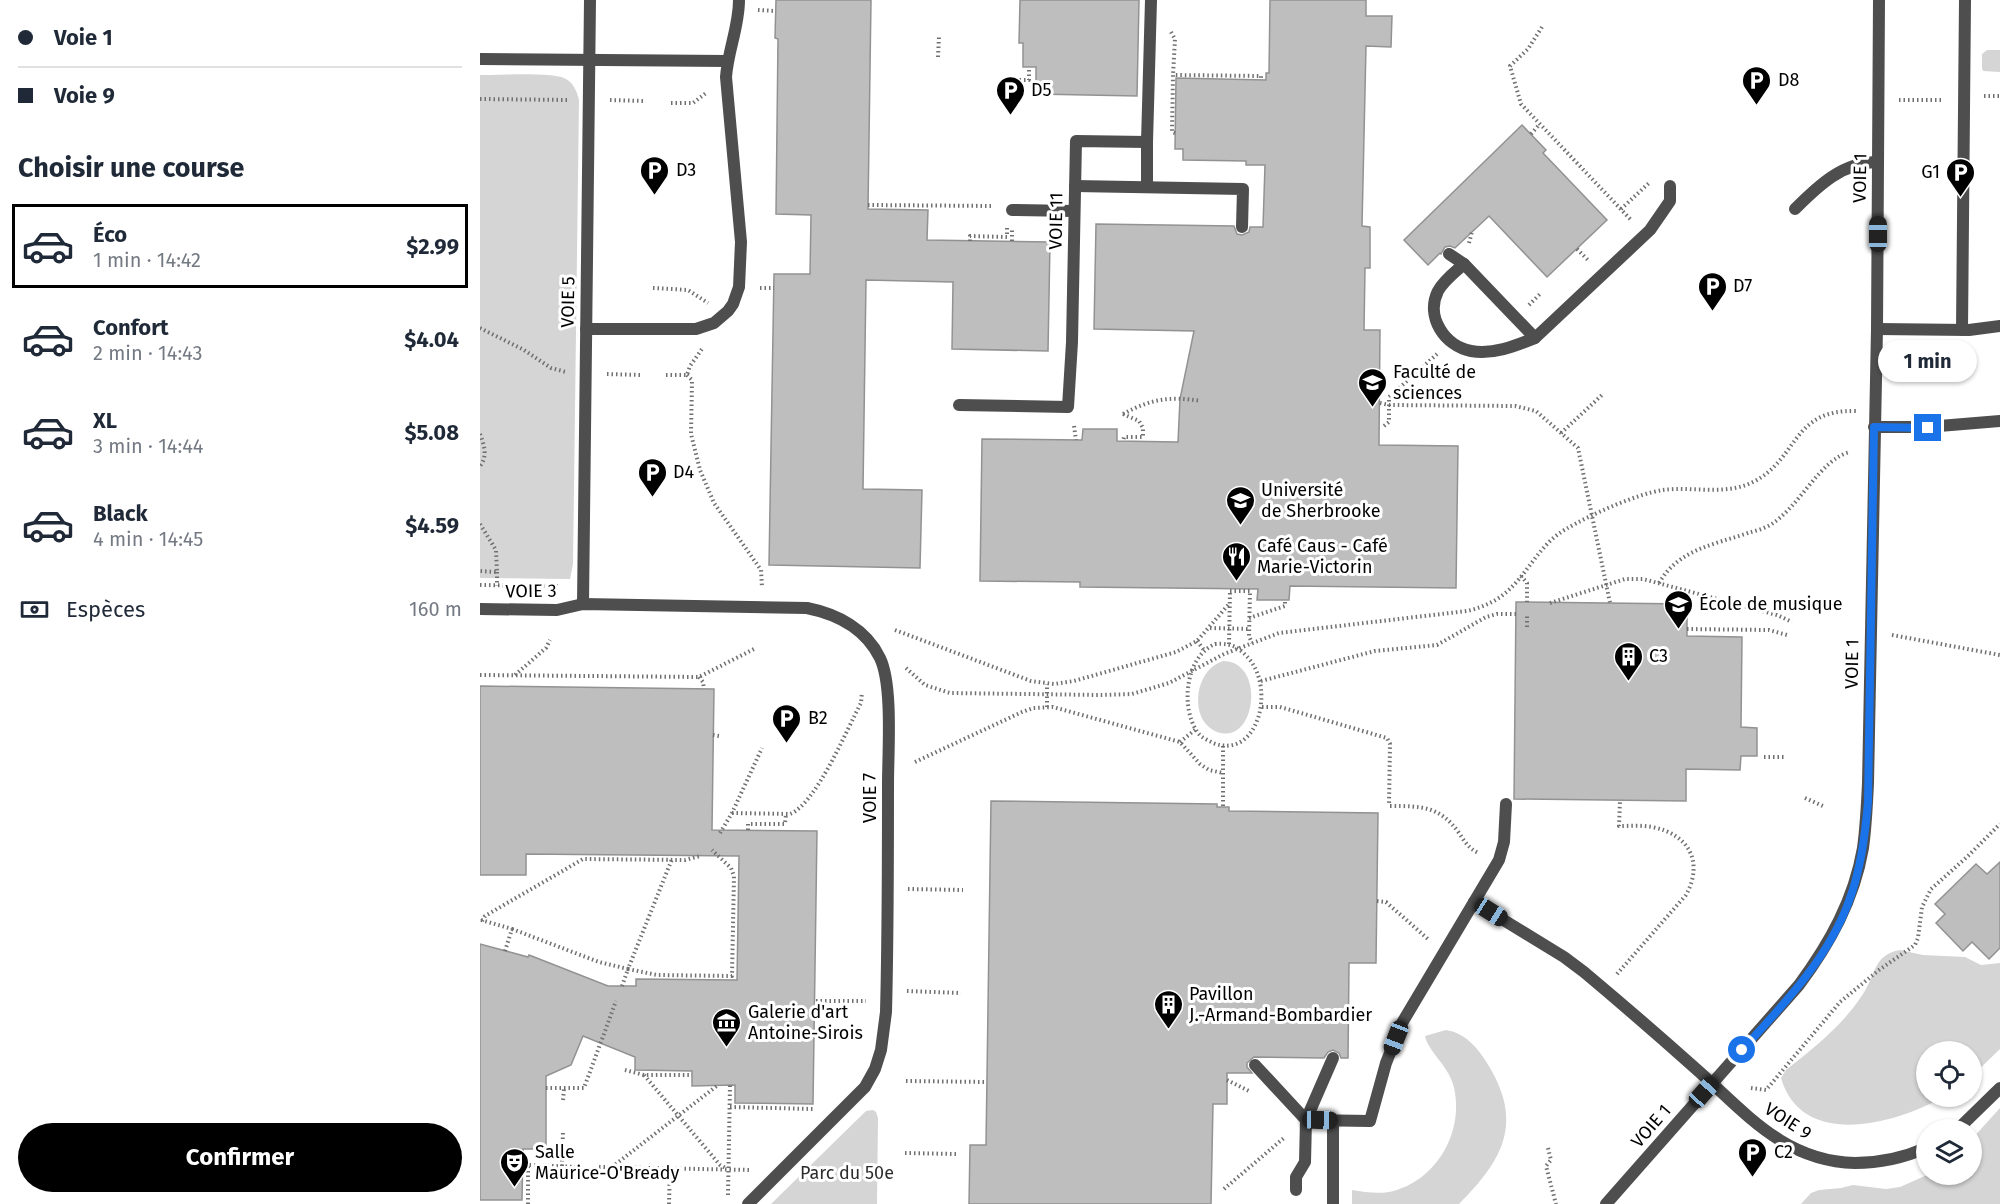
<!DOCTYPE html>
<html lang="fr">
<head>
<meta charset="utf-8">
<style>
  :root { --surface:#fff; --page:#f2f2f3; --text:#1f2937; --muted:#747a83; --line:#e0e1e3; --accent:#000 }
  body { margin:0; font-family:"Fira Sans",sans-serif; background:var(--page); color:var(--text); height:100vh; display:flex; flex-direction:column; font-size:22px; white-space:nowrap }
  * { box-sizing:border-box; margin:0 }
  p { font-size:20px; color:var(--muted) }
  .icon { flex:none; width:33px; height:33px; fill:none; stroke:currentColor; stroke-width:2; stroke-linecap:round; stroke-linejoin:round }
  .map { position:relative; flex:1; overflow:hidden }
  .panel { display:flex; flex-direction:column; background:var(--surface); width:480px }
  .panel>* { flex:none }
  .top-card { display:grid; align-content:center; height:132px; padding:0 18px; background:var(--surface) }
  .buttons { position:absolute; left:1436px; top:1041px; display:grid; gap:12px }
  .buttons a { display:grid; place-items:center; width:66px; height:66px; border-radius:50%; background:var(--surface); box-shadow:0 2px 4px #0004; font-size:30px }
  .end { position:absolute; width:27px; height:27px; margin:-14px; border:8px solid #1a73e8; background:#fff; box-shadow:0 0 0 3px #fff }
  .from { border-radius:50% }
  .bubble { position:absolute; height:42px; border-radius:21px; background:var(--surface); box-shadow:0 2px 4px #0004; font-size:20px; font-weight:700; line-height:42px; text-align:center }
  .car { position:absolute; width:18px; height:36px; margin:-18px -9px; border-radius:8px; box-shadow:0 0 4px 2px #0007; background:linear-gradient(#222 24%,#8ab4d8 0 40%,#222 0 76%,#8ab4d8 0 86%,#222 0) }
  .top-card b { display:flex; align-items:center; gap:21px; height:57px; font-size:22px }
  .top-card b+b { border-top:2px solid var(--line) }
  .top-card i { width:15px; height:15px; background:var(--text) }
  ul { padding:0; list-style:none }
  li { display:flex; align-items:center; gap:18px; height:84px; margin:0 12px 9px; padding:0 6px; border:3px solid transparent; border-radius:0px }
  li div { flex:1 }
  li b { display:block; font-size:22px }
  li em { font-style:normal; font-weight:700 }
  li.active { border-color:var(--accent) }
  li>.icon { width:54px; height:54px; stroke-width:1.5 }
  h2 { padding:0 18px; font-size:27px; line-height:72px }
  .pay { display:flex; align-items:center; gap:15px; height:66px; padding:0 18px; font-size:22px }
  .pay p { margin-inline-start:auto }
  .primary-button { display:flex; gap:12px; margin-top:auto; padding:12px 18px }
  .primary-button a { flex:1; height:69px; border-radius:36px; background:var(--accent); color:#fff; font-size:24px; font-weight:700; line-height:69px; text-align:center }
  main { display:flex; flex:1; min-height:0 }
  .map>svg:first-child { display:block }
</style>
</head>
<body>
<main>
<section class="panel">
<div class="top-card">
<b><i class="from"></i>Voie 1</b>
<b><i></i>Voie 9</b>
</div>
<h2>Choisir une course</h2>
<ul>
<li class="active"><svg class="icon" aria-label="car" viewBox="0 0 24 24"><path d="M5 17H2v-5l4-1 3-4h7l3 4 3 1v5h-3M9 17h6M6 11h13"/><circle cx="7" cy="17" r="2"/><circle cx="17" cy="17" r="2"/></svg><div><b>Éco</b><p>1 min · 14:42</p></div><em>$2.99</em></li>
<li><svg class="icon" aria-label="car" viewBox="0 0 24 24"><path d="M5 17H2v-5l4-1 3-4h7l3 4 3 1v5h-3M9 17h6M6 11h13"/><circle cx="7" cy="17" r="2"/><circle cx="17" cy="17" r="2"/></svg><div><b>Confort</b><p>2 min · 14:43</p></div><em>$4.04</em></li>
<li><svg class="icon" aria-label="car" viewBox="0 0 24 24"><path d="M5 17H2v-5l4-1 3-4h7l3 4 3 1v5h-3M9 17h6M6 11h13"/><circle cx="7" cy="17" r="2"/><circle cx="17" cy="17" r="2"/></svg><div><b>XL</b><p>3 min · 14:44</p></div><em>$5.08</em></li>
<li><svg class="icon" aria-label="car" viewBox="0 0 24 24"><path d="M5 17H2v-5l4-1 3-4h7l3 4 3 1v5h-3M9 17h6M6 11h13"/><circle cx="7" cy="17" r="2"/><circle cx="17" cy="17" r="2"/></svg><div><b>Black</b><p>4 min · 14:45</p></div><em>$4.59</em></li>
</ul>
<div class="pay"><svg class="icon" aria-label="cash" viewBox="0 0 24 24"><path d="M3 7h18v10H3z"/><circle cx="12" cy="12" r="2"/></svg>Espèces<p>160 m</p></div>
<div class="primary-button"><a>Confirmer</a></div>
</section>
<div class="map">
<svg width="1520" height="1204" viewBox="0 0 1520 1204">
  <rect width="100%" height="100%" fill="#fff"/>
  <!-- green -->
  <g fill="#d5d5d5">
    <polygon points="1507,50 1520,50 1520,72 1503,71 1502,68 1502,54"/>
    <path d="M 0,75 C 17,75 71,72 84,78 C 93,82 97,91 99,100 L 93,564 L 90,579 L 0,578 Z"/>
    <path d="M 743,661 C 785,661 777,741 741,733 C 735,732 729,728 725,723 C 711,704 719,668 743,661 Z"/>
    <path d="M 1420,950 L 1443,955 L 1485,957 L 1501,965 L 1520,963 L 1520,1049 L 1491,1077 L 1491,1052 L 1446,1052 L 1446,1096 L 1463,1097 C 1416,1124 1322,1150 1301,1078 L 1306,1070 C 1335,1047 1363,1025 1383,994 C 1396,975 1393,955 1420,950 Z"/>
    <path d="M 966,1030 C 985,1033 997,1047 1007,1063 C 1044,1122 1024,1159 979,1204 L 872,1204 L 872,1190 C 884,1192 897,1194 909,1192 C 957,1182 986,1130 973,1084 C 968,1066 948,1051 945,1036 Z"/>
    <polygon points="1520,1108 1520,1204 1321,1204 1331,1193 1339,1190 1361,1188 1373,1185 1406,1189 1420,1187 1447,1175 1491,1174 1491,1140"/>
    <polygon points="393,1110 396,1112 398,1118 397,1204 291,1204 386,1111"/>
  </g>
  <!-- building -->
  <g fill="#bebebe" stroke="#929292" stroke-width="1.5">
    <polygon points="296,0 391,0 388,209 448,210 447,240 570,242 568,351 472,349 473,282 386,280 383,489 442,490 440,568 289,565 294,274 330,274 331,215 296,214 298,39 295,38"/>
    <polygon points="540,0 659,0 657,96 556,94 556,67 543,67 543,43 539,43"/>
    <polygon points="790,0 886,0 886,16 912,16 911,47 886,46 882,226 890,227 890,268 885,268 884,330 900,330 899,445 978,446 976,588 810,586 809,600 777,600 778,589 600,587 600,582 500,581 502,439 602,440 603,429 637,429 637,441 698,442 700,399 714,331 614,329 616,224 754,226 757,234 762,235 769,232 770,227 783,227 785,165 766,165 766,161 703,160 703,149 695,149 696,78 786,80 786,73 789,73"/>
    <polygon points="1042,125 1066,150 1063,153 1127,220 1067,277 1009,216 975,248 970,246 965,247 961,254 960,253 948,265 924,240"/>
    <polygon points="1036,602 1207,604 1207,636 1262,637 1261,727 1277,728 1277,756 1261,756 1260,770 1206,769 1206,801 1034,799"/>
    <polygon points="0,686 234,689 232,830 337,831 333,1104 255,1103 255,1085 212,1086 212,1071 155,1070 155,1057 103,1036 91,1065 66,1076 66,1149 43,1149 42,1200 0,1200 0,944 48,957 49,955 128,986 156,986 156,979 257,980 259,856 46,854 46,875 0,875"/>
    <polygon points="511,801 737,804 737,807 749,807 749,811 898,813 896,963 869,963 868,1058 861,1058 859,1053 853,1050 848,1052 844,1058 774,1057 767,1063 767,1067 772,1073 747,1073 747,1104 733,1104 731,1204 489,1204 490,1145 506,1145"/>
    <polygon points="1520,862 1520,948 1509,959 1492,942 1483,951 1456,923 1465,914 1455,904 1496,864 1507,874"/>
  </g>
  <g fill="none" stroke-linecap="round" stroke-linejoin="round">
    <!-- path -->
    <g stroke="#707070" stroke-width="4" stroke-dasharray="1.5 3" stroke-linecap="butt">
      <polyline points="278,10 295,11"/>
      <polyline points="1062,27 1048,49 1030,66 1041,104 1152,221"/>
      <polyline points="691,32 695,39 693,75"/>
      <polyline points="458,57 459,36"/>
      <polyline points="535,80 549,80 549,67"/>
      <polyline points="1504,96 1520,96"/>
      <polyline points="0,99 89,100"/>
      <polyline points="130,100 163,101"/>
      <polyline points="1419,100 1463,100"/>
      <polyline points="191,103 213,103 226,93"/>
      <polyline points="695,133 692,132 693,75 781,76 781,79"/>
      <polyline points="1051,134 1059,125"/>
      <polyline points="388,205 513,206"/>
      <polyline points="1141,209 1169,183"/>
      <polyline points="490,241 490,236 527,237 527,228"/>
      <polyline points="532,241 532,230"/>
      <polyline points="989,243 992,232"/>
      <polyline points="1097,249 1109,261"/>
      <polyline points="173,288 208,290 228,303"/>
      <polyline points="280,288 294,288"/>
      <polyline points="1049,305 1061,293"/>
      <polyline points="0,328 44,350 71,368 86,372"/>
      <polyline points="127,374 161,375"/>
      <polyline points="186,375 207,375 210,366 222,349"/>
      <polyline points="207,375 212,380 211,434 220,470 234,503 281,570 282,587"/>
      <polyline points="900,403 909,405 1035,406 1056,411 1098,448 1130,603"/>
      <path d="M 643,414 C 671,399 689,396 721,401"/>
      <polyline points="643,414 659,421 663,428 663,437 644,437 643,441"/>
      <polyline points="594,426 596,440"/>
      <polyline points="904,426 909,422 909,397 957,354"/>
      <polyline points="1081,433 1122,395"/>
      <path d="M 0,434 C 4,445 8,456 0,466"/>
      <polyline points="0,524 16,550 17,572 0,571"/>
      <polyline points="17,572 17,586"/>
      <polyline points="1041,576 1047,583 1047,602"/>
      <path d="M 1179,583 C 1199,549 1233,545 1268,533 C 1275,531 1283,529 1290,525 C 1319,508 1340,459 1370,452"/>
      <polyline points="0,585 80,586"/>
      <polyline points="750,591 770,591 769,636 772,643"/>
      <polyline points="1070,603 1145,579 1163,579 1297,615 1312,622"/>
      <polyline points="769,618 805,606 805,600"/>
      <polyline points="1047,627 1047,614"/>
      <polyline points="730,628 769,629"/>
      <polyline points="1207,629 1289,630 1307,635"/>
      <polyline points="415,630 551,681 574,684 594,681 696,652 717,641 749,604"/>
      <polyline points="1412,635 1520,655"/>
      <polyline points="717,641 724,650"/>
      <path d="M 735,644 C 752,643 759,647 770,660 C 795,692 777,760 733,743 C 728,740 722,738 718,733 C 700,708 705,657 735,644 Z"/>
      <polyline points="749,644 750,591"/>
      <path d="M 426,668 L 445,685 L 470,693 L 621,695 L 652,694 L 689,683 L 744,654 L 799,633 L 987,611 C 1000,608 1013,603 1024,594 C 1048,575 1058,545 1086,529 C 1110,515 1156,494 1183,490 C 1212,486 1245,496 1273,482 C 1319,459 1311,409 1376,411"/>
      <polyline points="0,675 219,677 274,649"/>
      <polyline points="35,675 66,648 70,640"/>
      <polyline points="219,677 223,682 224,689"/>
      <polyline points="781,681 895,651 957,645 1006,617 1017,614 1036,614"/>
      <polyline points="567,707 567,684"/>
      <polyline points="782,707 800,707 907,738 910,744 909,805"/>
      <polyline points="233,735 239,736"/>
      <polyline points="700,742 716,729"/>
      <polyline points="743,746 743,807"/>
      <polyline points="1284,757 1305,757"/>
      <polyline points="435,762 542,712 553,708 573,707 700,742 720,764 729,770 743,773"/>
      <polyline points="1325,798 1343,806"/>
      <path d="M 910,806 C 941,806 960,806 979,833 C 985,842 989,849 999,853"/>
      <path d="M 252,813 L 310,814 C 336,804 367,729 381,703 L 382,692"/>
      <polyline points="268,830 268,824 305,824 306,814"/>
      <polyline points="240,833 252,813 282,748"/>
      <polyline points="428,889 483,890"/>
      <polyline points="897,901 906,902 948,939"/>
      <polyline points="1,920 32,929 25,951"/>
      <polyline points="2,921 5,916 103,859 205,860 220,856"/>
      <polyline points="32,929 119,962 148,969 192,859"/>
      <path d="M 1137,974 L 1206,895 C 1224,862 1209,834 1172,827 C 1161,825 1150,826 1139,826 L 1140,800"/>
      <polyline points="142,986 148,969 177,975 252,976 254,876 251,868 232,850"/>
      <polyline points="427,991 481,993"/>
      <polyline points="336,1001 386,1001"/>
      <polyline points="145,1070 164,1075 212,1075"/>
      <polyline points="164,1075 240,1165 247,1169"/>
      <polyline points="747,1080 769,1091"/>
      <polyline points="426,1081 506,1082"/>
      <polyline points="66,1088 104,1088 136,1001"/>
      <polyline points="1271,1088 1286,1090 1360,1002 1399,970 1435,945 1438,938 1442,907 1451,889 1488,856 1520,824"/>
      <polyline points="83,1100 84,1088"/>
      <polyline points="250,1107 333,1109"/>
      <polyline points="1068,1148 1071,1160 1066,1166 1076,1204"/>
      <polyline points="425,1153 476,1154"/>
      <polyline points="82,1166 83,1131"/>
      <polyline points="119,1167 271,1170"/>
      <polyline points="132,1167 238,1085"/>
      <polyline points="744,1189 805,1137"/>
      <polyline points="248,1195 250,1085"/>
      <polyline points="48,1204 48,1165 99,1167"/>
      <polyline points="189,1204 190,1169"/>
    </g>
    <!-- lane -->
    <g stroke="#4e4e4e" stroke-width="12">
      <polyline points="0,59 247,61"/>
      <polyline points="595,186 763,189 762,227"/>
      <polyline points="667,187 667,142"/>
      <path d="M 1315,209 C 1339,185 1363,162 1398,162"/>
      <polyline points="532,210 594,211"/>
      <polyline points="969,254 984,264 1055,338"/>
      <path d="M 984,264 C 975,272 964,280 958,291 C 945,317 965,346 991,351 C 1013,355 1035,346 1055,338 L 1170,230 L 1190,201 L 1190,186"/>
      <path d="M 106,329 L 216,329 L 234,323 L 248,311 L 253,304 L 259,287 L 261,242 L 246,77 C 248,50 259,27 259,0"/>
      <polyline points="1397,329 1489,330 1520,326"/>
      <polyline points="1482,330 1485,0"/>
      <polyline points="479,405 588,407 592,342 596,141 667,142 671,0"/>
      <polyline points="1394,427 1447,427 1520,421"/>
      <polyline points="103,604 110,0"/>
      <path d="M 0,609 L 77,610 L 103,604 L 327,608 C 357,614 386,629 400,658 C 413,685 408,752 408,784 C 408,860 408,936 406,1012 L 401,1050 L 395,1069 L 385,1087 L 268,1204"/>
      <path d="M 994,902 L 1084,957 L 1104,972 C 1141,1003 1178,1035 1215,1068 C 1265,1112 1303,1161 1375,1163 C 1400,1163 1423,1158 1446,1148"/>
      <polyline points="775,1065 826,1120 890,1121 906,1063 922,1023 1019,860 1024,842 1026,804"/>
      <polyline points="1477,1130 1520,1088"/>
      <polyline points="816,1190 816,1177 825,1162 826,1120 853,1058"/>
      <polyline points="853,1204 853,1120"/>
      <path d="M 1126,1204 L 1319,985 C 1350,943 1374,900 1383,848 C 1386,826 1387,805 1388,783 L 1397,329 L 1399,0"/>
    </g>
  </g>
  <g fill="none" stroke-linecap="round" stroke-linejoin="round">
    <!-- route -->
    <path stroke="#1a73e8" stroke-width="8" d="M 1262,1050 C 1303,1005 1348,959 1369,901 C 1381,869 1385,835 1388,802 L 1394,427 L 1448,428"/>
  </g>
  <!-- icons -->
  <defs>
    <symbol id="parking-pin" viewBox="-11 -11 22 30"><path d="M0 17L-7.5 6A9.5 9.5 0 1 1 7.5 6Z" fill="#000" stroke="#fff"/><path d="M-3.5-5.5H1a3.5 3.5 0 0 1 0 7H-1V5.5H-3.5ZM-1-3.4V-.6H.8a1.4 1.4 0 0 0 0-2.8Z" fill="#fff"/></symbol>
    <symbol id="university-pin" viewBox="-11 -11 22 30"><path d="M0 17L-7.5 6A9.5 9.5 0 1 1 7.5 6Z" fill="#000" stroke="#fff"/><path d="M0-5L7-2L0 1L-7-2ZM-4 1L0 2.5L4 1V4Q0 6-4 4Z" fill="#fff"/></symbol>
    <symbol id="restaurant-pin" viewBox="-11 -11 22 30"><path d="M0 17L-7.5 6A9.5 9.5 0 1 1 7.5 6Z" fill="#000" stroke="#fff"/><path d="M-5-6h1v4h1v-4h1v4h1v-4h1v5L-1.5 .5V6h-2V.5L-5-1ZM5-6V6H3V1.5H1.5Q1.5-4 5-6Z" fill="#fff"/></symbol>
    <symbol id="building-pin" viewBox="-11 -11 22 30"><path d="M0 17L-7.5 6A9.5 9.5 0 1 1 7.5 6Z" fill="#000" stroke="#fff"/><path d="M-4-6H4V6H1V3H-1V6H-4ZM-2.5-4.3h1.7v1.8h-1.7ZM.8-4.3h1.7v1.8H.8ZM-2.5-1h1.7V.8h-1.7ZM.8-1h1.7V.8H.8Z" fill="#fff"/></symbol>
    <symbol id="museum-pin" viewBox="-11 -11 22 30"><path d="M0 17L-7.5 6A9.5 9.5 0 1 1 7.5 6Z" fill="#000" stroke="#fff"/><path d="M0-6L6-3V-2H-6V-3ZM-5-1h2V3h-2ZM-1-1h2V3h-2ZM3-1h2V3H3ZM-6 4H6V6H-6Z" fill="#fff"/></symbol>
    <symbol id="theatre-pin" viewBox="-11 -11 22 30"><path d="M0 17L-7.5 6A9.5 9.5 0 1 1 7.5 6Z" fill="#000" stroke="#fff"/><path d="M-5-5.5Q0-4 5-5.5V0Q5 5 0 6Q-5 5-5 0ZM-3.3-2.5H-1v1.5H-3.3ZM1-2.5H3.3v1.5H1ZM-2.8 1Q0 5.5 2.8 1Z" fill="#fff"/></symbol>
  </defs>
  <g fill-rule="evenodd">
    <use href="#parking-pin" x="1260" y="64" width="33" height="45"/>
    <use href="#parking-pin" x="514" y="74" width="33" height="45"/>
    <use href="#parking-pin" x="158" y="154" width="33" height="45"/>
    <use href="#parking-pin" x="1464" y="156" width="33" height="45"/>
    <use href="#parking-pin" x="1216" y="270" width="33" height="45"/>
    <use href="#university-pin" x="876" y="366" width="33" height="45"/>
    <use href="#parking-pin" x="156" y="456" width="33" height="45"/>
    <use href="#university-pin" x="744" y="484" width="33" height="45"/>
    <use href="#restaurant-pin" x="740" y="540" width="33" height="45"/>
    <use href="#university-pin" x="1182" y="588" width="33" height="45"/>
    <use href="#building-pin" x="1132" y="640" width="33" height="45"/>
    <use href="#parking-pin" x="290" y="702" width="33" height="45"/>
    <use href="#building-pin" x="672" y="988" width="33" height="45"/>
    <use href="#museum-pin" x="230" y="1006" width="33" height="45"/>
    <use href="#parking-pin" x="1256" y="1136" width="33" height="45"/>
    <use href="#theatre-pin" x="18" y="1146" width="33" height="45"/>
  </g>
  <g text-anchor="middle" stroke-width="6" stroke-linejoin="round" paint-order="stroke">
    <!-- poi labels -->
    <g font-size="18" fill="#000" stroke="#fff" text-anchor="start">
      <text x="1298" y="86">D8</text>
      <text x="551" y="96">D5</text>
      <text x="196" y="176">D3</text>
      <text x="1460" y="178" text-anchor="end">G1</text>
      <text x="1253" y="292">D7</text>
      <text x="913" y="378">Faculté de<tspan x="913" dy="21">sciences</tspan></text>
      <text x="193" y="478">D4</text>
      <text x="781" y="496">Université<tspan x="781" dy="21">de Sherbrooke</tspan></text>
      <text x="777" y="552">Café Caus - Café<tspan x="777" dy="21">Marie-Victorin</tspan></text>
      <text x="1219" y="610">École de musique</text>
      <text x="1169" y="662">C3</text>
      <text x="328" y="724">B2</text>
      <text x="709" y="1000">Pavillon<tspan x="709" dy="21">J.-Armand-Bombardier</tspan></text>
      <text x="268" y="1018">Galerie d'art<tspan x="268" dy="21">Antoine-Sirois</tspan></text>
      <text x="55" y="1158">Salle<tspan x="55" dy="21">Maurice-O'Bready</tspan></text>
      <text x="1294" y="1158">C2</text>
    </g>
    <!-- street labels -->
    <g font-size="18" fill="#000" stroke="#fff">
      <text transform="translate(1380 178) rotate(-89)" y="6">VOIE 1</text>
      <text transform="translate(576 221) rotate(-89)" y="6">VOIE 11</text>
      <text transform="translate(88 302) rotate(-89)" y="6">VOIE 5</text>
      <text transform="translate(51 591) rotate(-1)" y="6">VOIE 3</text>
      <text transform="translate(1372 664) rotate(-89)" y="6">VOIE 1</text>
      <text transform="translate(390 798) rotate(-90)" y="6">VOIE 7</text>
      <text transform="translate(1308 1121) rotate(33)" y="6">VOIE 9</text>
      <text transform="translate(1171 1126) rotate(-49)" y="6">VOIE 1</text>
    </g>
    <!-- park labels -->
    <g font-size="18" fill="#2c2c2c" stroke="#fff">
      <text x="367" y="1179">Parc du 50e</text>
    </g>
  </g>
</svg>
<div class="buttons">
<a><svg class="icon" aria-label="locate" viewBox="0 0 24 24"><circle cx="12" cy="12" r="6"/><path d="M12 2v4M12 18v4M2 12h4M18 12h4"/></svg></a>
<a><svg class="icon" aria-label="layers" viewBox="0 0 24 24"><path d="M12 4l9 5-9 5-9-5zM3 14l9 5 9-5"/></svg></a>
</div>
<i class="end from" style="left:1262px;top:1050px"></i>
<i class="end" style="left:1448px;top:428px"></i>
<div class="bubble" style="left:1398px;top:340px;width:99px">1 min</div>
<i class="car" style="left:1398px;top:234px;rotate:0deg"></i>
<i class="car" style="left:1011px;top:912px;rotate:122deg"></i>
<i class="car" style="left:916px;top:1038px;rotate:201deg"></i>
<i class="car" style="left:1224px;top:1092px;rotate:42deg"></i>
<i class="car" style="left:840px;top:1120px;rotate:91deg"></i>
</div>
</main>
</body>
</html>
